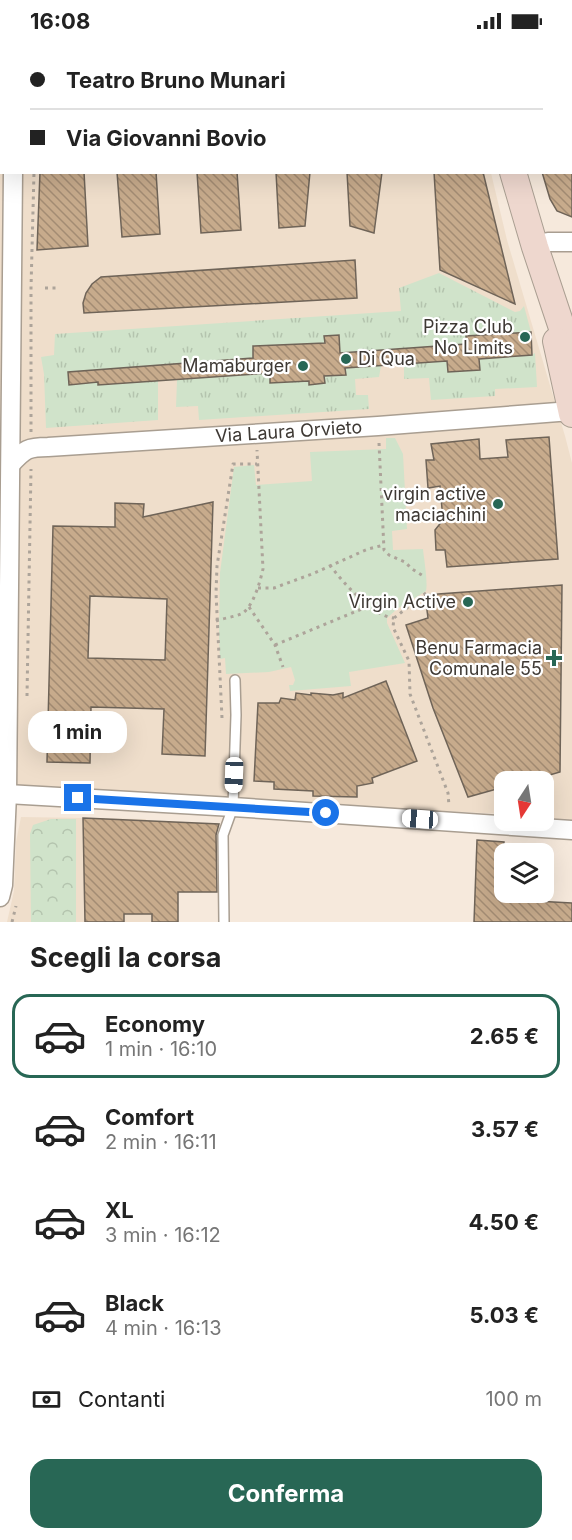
<!DOCTYPE html>
<html lang="it">
<head>
<meta charset="utf-8">
<style>
  :root { --surface:#fff; --page:#f6f6f6; --text:#222; --muted:#767676; --line:#e0e0e0; --accent:#286755 }
  body { margin:0; font-family:Inter,sans-serif; background:var(--page); color:var(--text); height:100vh; display:flex; flex-direction:column; font-size:22px; white-space:nowrap }
  * { box-sizing:border-box; margin:0 }
  p { font-size:20px; color:var(--muted) }
  .icon { flex:none; width:33px; height:33px; fill:none; stroke:currentColor; stroke-width:2; stroke-linecap:round; stroke-linejoin:round }
  .map { position:relative; height:880px; overflow:hidden }
  .sheet { display:flex; flex-direction:column; background:var(--surface); flex:1 }
  .sheet>* { flex:none }
  .guide { position:absolute; left:0px; top:0px; width:573px; height:132px; box-shadow:0 6px 24px #0002; display:grid; align-content:center; height:132px; padding:0 30px; background:var(--surface) }
  .needle { width:39px; rotate:192deg }
  .fabs { position:absolute; left:494px; top:729px; display:grid; gap:12px }
  .fabs a { display:grid; place-items:center; width:60px; height:60px; border-radius:12px; background:var(--surface); box-shadow:0 6px 24px #0002; font-size:30px }
  .end { position:absolute; width:27px; height:27px; margin:-14px; border:8px solid #1a73e8; background:#fff; box-shadow:0 0 0 3px #fff }
  .from { border-radius:50% }
  .bubble { position:absolute; height:42px; border-radius:18px; background:var(--surface); box-shadow:0 6px 24px #0002; font-size:20px; font-weight:700; line-height:42px; text-align:center }
  .car { position:absolute; width:18px; height:36px; margin:-18px -9px; border-radius:8px; box-shadow:0 0 4px 2px #0007; background:linear-gradient(#fff 24%,#345 0 40%,#fff 0 76%,#345 0 86%,#fff 0) }
  .guide b { display:flex; align-items:center; gap:21px; height:57px; font-size:22px }
  .guide b+b { border-top:2px solid var(--line) }
  .guide i { width:15px; height:15px; background:var(--text) }
  ul { padding:0; list-style:none }
  li { display:flex; align-items:center; gap:18px; height:84px; margin:0 12px 9px; padding:0 18px; border:3px solid transparent; border-radius:18px }
  li div { flex:1 }
  li b { display:block; font-size:22px }
  li em { font-style:normal; font-weight:700 }
  li.selected { border-color:var(--accent) }
  li>.icon { width:54px; height:54px; stroke-width:1.5 }
  h2 { padding:0 30px; font-size:27px; line-height:72px }
  .pay { display:flex; align-items:center; gap:15px; height:66px; padding:0 30px; font-size:22px }
  .pay p { margin-inline-start:auto }
  .cta { display:flex; gap:12px; margin-top:auto; padding:12px 30px }
  .cta a { flex:1; height:69px; border-radius:18px; background:var(--accent); color:#fff; font-size:24px; font-weight:700; line-height:69px; text-align:center }
  .status { display:flex; justify-content:space-between; align-items:center; height:42px; padding:0 30px; background:var(--surface); direction:ltr }
  .status svg { height:16px; fill:currentColor }
  .map>svg:first-child { display:block }
</style>
</head>
<body>
<div class="status"><b>16:08</b><svg viewBox="0 0 49 12"><path d="M0 12V9h3v3zM5 12V6h3v6zM10 12V3h3v9zM15 12V0h3v12zM26 1h20v11H26zM47 4h2v5h-2z"/></svg></div>
<div class="map">
<svg width="572" height="880" viewBox="0 0 572 880">
  <defs>
    <pattern id="grass-tufts" width="24" height="20" patternUnits="userSpaceOnUse" patternTransform="scale(1.5)"><rect width="24" height="20" fill="#d0e3ca"/><path d="M3 7l-1-3M5 7V3M7 7l1-3M15 17l-1-3M17 17v-4M19 17l1-3" fill="none" stroke="#b4c4ae"/></pattern>
    <pattern id="park-crowns" width="20" height="18" patternUnits="userSpaceOnUse" patternTransform="scale(1.5)"><rect width="20" height="18" fill="#d0e3ca"/><path d="M2 6a3 3 0 1 1 6 0M12 15a3 3 0 1 1 6 0" fill="none" stroke="#b4c4ae"/></pattern>
    <pattern id="building-back-hatch" width="6" height="6" patternUnits="userSpaceOnUse" patternTransform="scale(1.5)"><rect width="6" height="6" fill="#c7ab8c"/><path d="M-1 5l2 2M0 0l6 6M5-1l2 2" fill="none" stroke="#a38c73"/></pattern>
  </defs>
  <rect width="100%" height="100%" fill="#f6e9dc"/>
  <!-- built -->
  <g fill="#efdecb">
    <polygon points="33,0 459,0 460,1 33,2"/>
    <polygon points="0,69 2,69 2,130 491,131 507,198 565,394 572,421 572,778 543,776 543,740 504,740 504,772 11,748 0,750"/>
    <polygon points="21,775 146,777 152,880 7,880 14,849 16,800"/>
  </g>
  <!-- grass -->
  <polygon fill="url(#grass-tufts)" points="439,231 515,270 520,269 524,264 531,290 532,313 535,311 537,345 495,347 495,354 431,358 429,336 404,337 404,322 381,324 379,335 355,337 356,353 368,353 369,367 199,378 198,364 176,365 177,338 158,339 158,378 46,386 44,332 41,315 54,313 55,292 401,269 399,246"/>
  <!-- park -->
  <polygon fill="url(#park-crowns)" points="51,777 76,777 76,880 31,880 30,792 33,783"/>
  <!-- garden -->
  <path fill="#d0e3ca" d="M 386,396 L 395,396 L 403,412 L 407,487 L 392,489 L 393,508 L 423,507 C 424,517 428,540 426,549 L 397,567 L 387,576 L 387,581 L 405,621 L 349,630 L 351,644 L 290,649 L 289,643 L 293,643 L 295,638 L 291,625 L 269,630 L 226,632 L 225,616 L 220,617 L 219,593 L 220,531 L 234,425 L 254,423 L 256,443 L 312,439 L 310,410 L 386,407 Z"/>
  <!-- building -->
  <g fill="url(#building-back-hatch)" stroke="#6f6458" stroke-width="1.5" fill-rule="evenodd">
    <polygon points="40,130 84,130 88,204 37,208"/>
    <polygon points="117,130 156,130 160,192 122,195"/>
    <polygon points="197,130 237,130 241,188 201,191"/>
    <polygon points="276,130 310,130 305,184 279,186"/>
    <polygon points="347,130 382,130 374,191 350,184"/>
    <polygon points="434,130 483,130 515,262 440,228"/>
    <polygon points="542,130 572,130 572,175 557,169 550,157"/>
    <polygon points="355,218 357,256 84,271 83,261 86,251 92,242 101,235"/>
    <polygon points="531,290 532,313 479,317 480,328 448,330 447,319 345,326 346,333 324,334 325,341 309,343 309,339 270,341 270,331 98,343 98,340 69,343 68,330 253,316 253,304 325,301 324,294 339,293 340,311 466,302 466,294"/>
    <polygon points="549,395 558,517 447,525 445,508 436,508 435,488 443,478 440,444 428,446 426,418 434,418 431,402 479,397 480,417 508,415 506,398"/>
    <path d="M 213,460 L 205,714 L 162,712 L 164,667 L 91,665 L 90,721 L 47,720 L 53,484 L 115,485 L 115,461 L 144,462 L 143,475 ZM 90,554 L 167,557 L 165,618 L 88,616 Z"/>
    <polygon points="562,543 560,730 526,740 504,740 504,745 468,755 433,666 406,583 428,576 425,553"/>
    <polygon points="386,639 417,719 372,736 373,741 357,744 357,755 313,754 313,749 274,747 274,740 254,739 258,661 279,661 281,656 295,658 296,651 311,653 311,651 333,653 343,651 343,656"/>
    <polygon points="83,776 219,782 216,793 217,850 178,850 178,880 152,880 152,872 124,872 124,880 85,880"/>
    <polygon points="477,798 504,800 501,857 572,861 572,880 474,880"/>
  </g>
  <g fill="none" stroke-linecap="round" stroke-linejoin="round">
    <defs>
      <polyline id="service" points="224,880 223,793 233,765 236,673 235,638"/>
      <g id="minor">
        <polyline points="14,2 14,0"/>
        <polyline points="535,205 548,200 572,200"/>
        <path id="s1" d="M 11,422 C 25,407 28,405 48,405 L 378,384 L 571,369"/>
        <polyline points="7,752 233,765 572,788"/>
        <polyline points="0,855 3,843 7,752 13,130"/>
      </g>
      <g id="secondary">
        <polyline points="479,0 479,2"/>
        <polyline points="513,130 535,205 572,316"/>
        <polyline points="556,299 572,372"/>
      </g>
    </defs>
    <!-- service casing -->
    <use href="#service" stroke="#a99e91" stroke-width="12"/>
    <!-- minor casing -->
    <use href="#minor" stroke="#a99e91" stroke-width="21"/>
    <!-- secondary casing -->
    <use href="#secondary" stroke="#a99e91" stroke-width="28"/>
    <!-- path -->
    <g stroke="#ada49a" stroke-width="3" stroke-dasharray="3 4.5" stroke-linecap="butt">
      <polyline points="37,2 37,0"/>
      <polyline points="45,246 56,246"/>
      <polyline points="31,390 31,246 34,130"/>
      <polyline points="379,401 384,508 389,513 405,520 412,527 425,535"/>
      <path d="M 330,523 C 342,540 374,575 394,576"/>
      <polyline points="258,546 274,546 312,532 368,507 384,503"/>
      <polyline points="426,551 394,576 393,585 409,619 410,652 448,751 449,764"/>
      <polyline points="249,565 275,603 283,625"/>
      <path d="M 216,579 C 224,576 234,575 241,572 C 253,566 260,540 263,527 L 257,408"/>
      <polyline points="275,603 369,564"/>
      <polyline points="27,654 31,427"/>
      <polyline points="222,676 216,551 217,524 233,422 257,422"/>
      <polyline points="12,880 16,864"/>
    </g>
    <!-- service -->
    <use href="#service" stroke="#fff" stroke-width="9"/>
    <!-- minor -->
    <use href="#minor" stroke="#fff" stroke-width="18"/>
    <!-- secondary -->
    <use href="#secondary" stroke="#eed7ce" stroke-width="26"/>
  </g>
  <g fill="none" stroke-linecap="round" stroke-linejoin="round">
    <!-- route -->
    <polyline stroke="#1a73e8" stroke-width="8" points="78,756 326,771"/>
  </g>
  <!-- markers -->
  <g fill="#286755" stroke="#fff" stroke-width="2">
    <circle cx="525" cy="295" r="6"/>
    <circle cx="346" cy="317" r="6"/>
    <circle cx="303" cy="324" r="6"/>
    <circle cx="498" cy="462" r="6"/>
    <circle cx="468" cy="560" r="6"/>
    <path d="M551 607h6v6h6v6h-6v6h-6v-6h-6v-6h6z"/>
  </g>
  <g text-anchor="middle" stroke-width="4.5" stroke-linejoin="round" paint-order="stroke">
    <!-- poi labels -->
    <g font-size="18" fill="#3e3934" stroke="#fff" text-anchor="end">
      <text x="513" y="291">Pizza Club<tspan x="513" dy="21">No Limits</tspan></text>
      <text x="358" y="323" text-anchor="start">Di Qua</text>
      <text x="291" y="330">Mamaburger</text>
      <text x="486" y="458">virgin active<tspan x="486" dy="21">maciachini</tspan></text>
      <text x="456" y="566">Virgin Active</text>
      <text x="542" y="612">Benu Farmacia<tspan x="542" dy="21">Comunale 55</tspan></text>
    </g>
    <!-- street labels -->
    <g font-size="18" fill="#3e3934" stroke="#fff">
      <text dy="6" stroke="none"><textPath href="#s1" startOffset="284">Via Laura Orvieto</textPath></text>
    </g>
  </g>
</svg>
<div class="fabs">
<a><svg class="needle" viewBox="-14 -14 28 28"><path d="M0-13l5 13h-10z" fill="#e53935"/><path d="M0 13l5-13h-10z" fill="#767676"/></svg></a>
<a><svg class="icon" aria-label="layers" viewBox="0 0 24 24"><path d="M12 4l9 5-9 5-9-5zM3 14l9 5 9-5"/></svg></a>
</div>
<i class="end from" style="left:326px;top:771px"></i>
<i class="end" style="left:78px;top:756px"></i>
<div class="bubble" style="left:28px;top:669px;width:99px">1 min</div>
<i class="car" style="left:234px;top:733px;rotate:182deg"></i>
<i class="car" style="left:420px;top:777px;rotate:274deg"></i>
<div class="guide">
<b><i class="from"></i>Teatro Bruno Munari</b>
<b><i></i>Via Giovanni Bovio</b>
</div>
</div>
<section class="sheet">
<h2>Scegli la corsa</h2>
<ul>
<li class="selected"><svg class="icon" aria-label="car" viewBox="0 0 24 24"><path d="M5 17H2v-5l4-1 3-4h7l3 4 3 1v5h-3M9 17h6M6 11h13"/><circle cx="7" cy="17" r="2"/><circle cx="17" cy="17" r="2"/></svg><div><b>Economy</b><p>1 min · 16:10</p></div><em>2.65 €</em></li>
<li><svg class="icon" aria-label="car" viewBox="0 0 24 24"><path d="M5 17H2v-5l4-1 3-4h7l3 4 3 1v5h-3M9 17h6M6 11h13"/><circle cx="7" cy="17" r="2"/><circle cx="17" cy="17" r="2"/></svg><div><b>Comfort</b><p>2 min · 16:11</p></div><em>3.57 €</em></li>
<li><svg class="icon" aria-label="car" viewBox="0 0 24 24"><path d="M5 17H2v-5l4-1 3-4h7l3 4 3 1v5h-3M9 17h6M6 11h13"/><circle cx="7" cy="17" r="2"/><circle cx="17" cy="17" r="2"/></svg><div><b>XL</b><p>3 min · 16:12</p></div><em>4.50 €</em></li>
<li><svg class="icon" aria-label="car" viewBox="0 0 24 24"><path d="M5 17H2v-5l4-1 3-4h7l3 4 3 1v5h-3M9 17h6M6 11h13"/><circle cx="7" cy="17" r="2"/><circle cx="17" cy="17" r="2"/></svg><div><b>Black</b><p>4 min · 16:13</p></div><em>5.03 €</em></li>
</ul>
<div class="pay"><svg class="icon" aria-label="cash" viewBox="0 0 24 24"><path d="M3 7h18v10H3z"/><circle cx="12" cy="12" r="2"/></svg>Contanti<p>100 m</p></div>
<div class="cta"><a>Conferma</a></div>
</section>
</body>
</html>
